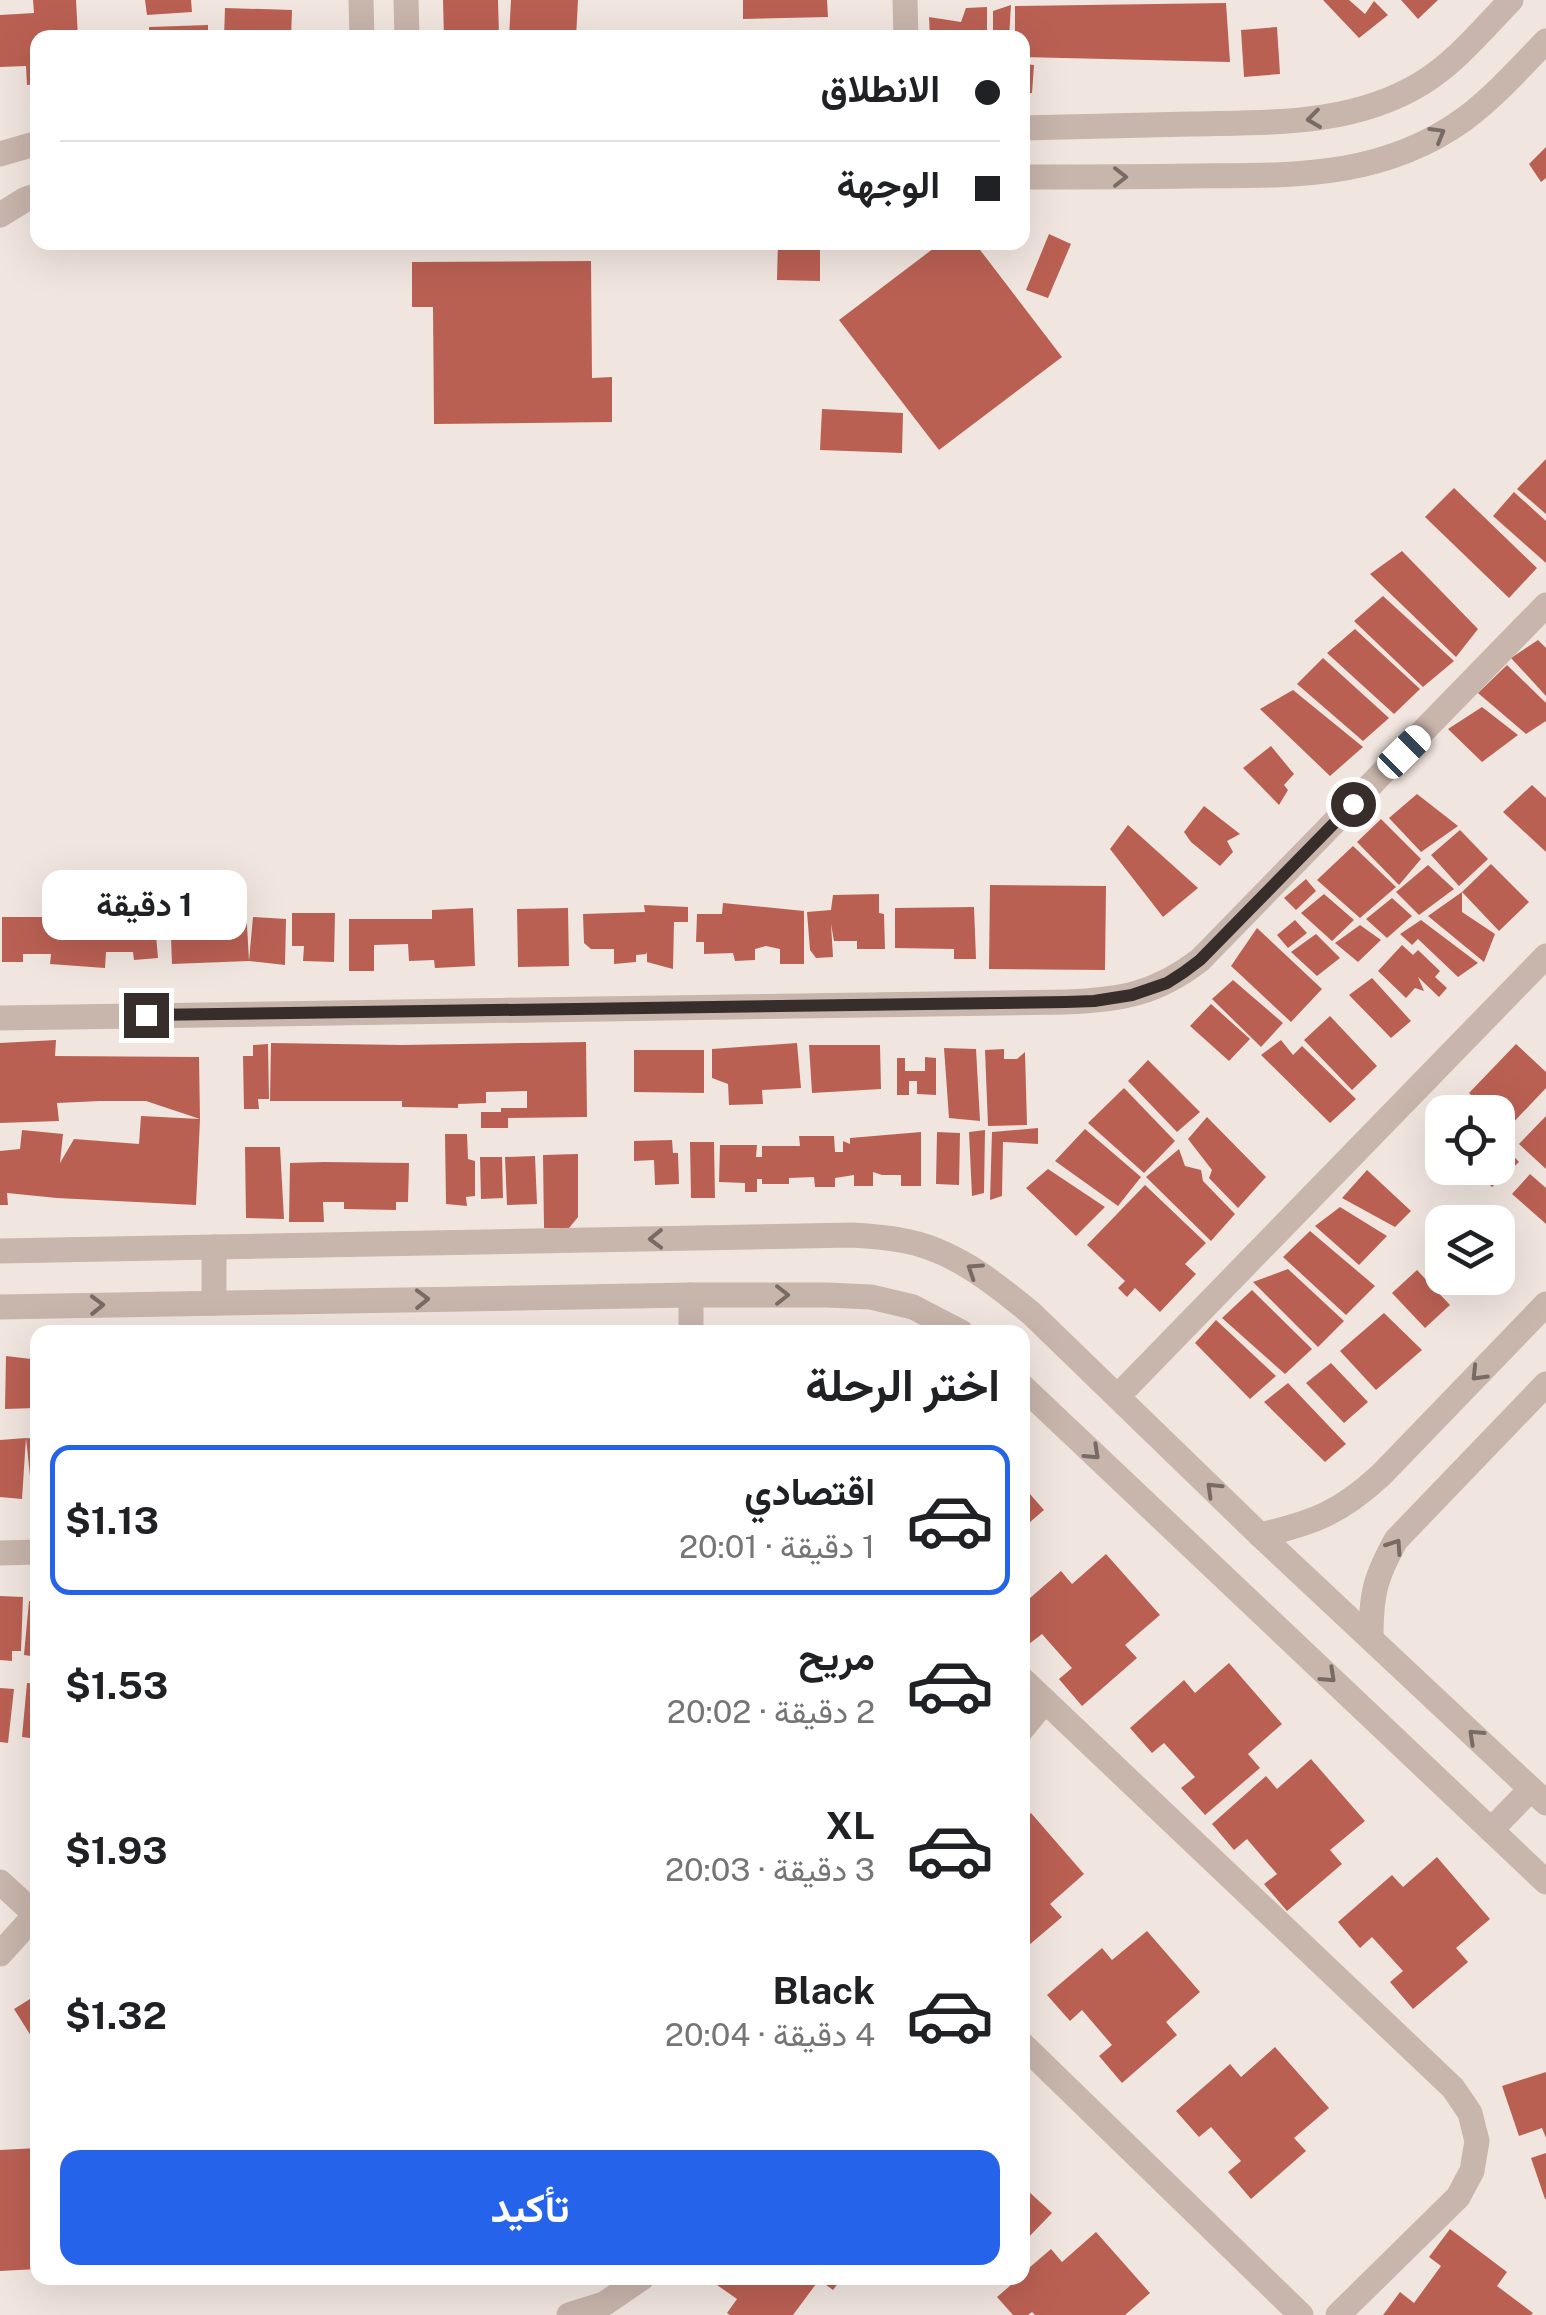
<!DOCTYPE html>
<html lang="ar">
<head>
<meta charset="utf-8">
<style>
  :root { --surface:#fff; --page:#f2f2f2; --text:#202124; --muted:#757577; --line:#e0e0e0; --accent:#2563eb }
  body { margin:0; font-family:"Public Sans",Vazirmatn,sans-serif; background:var(--page); color:var(--text); direction:rtl; height:100vh; display:flex; flex-direction:column; font-size:38px; white-space:nowrap }
  * { box-sizing:border-box; margin:0 }
  p { font-size:32px; color:var(--muted) }
  .icon { flex:none; width:55px; height:55px; fill:none; stroke:currentColor; stroke-width:2; stroke-linecap:round; stroke-linejoin:round }
  .map { position:relative; flex:1; overflow:hidden; direction:ltr }
  .details { position:absolute; left:30px; top:1325px; width:1000px; height:960px; display:flex; flex-direction:column; background:var(--surface); border-radius:20px; box-shadow:0 10px 40px #0002; direction:rtl }
  .details>* { flex:none }
  .guide { position:absolute; left:30px; top:30px; width:1000px; height:220px; border-radius:20px; box-shadow:0 10px 40px #0002; direction:rtl; display:grid; align-content:center; height:220px; padding:0 30px; background:var(--surface) }
  .controls { position:absolute; left:1425px; top:1095px; display:grid; gap:20px }
  .controls a { display:grid; place-items:center; width:90px; height:90px; border-radius:20px; background:var(--surface); box-shadow:0 10px 40px #0002; font-size:50px }
  .end { position:absolute; width:45px; height:45px; margin:-22px; border:12px solid #372d2a; background:#fff; box-shadow:0 0 0 5px #fff }
  .from { border-radius:50% }
  .bubble { position:absolute; height:70px; border-radius:20px; background:var(--surface); box-shadow:0 10px 40px #0002; font-size:32px; font-weight:700; line-height:70px; text-align:center; direction:rtl }
  .car { position:absolute; width:30px; height:60px; margin:-30px -15px; border-radius:12px; box-shadow:0 0 8px 2px #0007; background:linear-gradient(#fff 24%,#345 0 40%,#fff 0 76%,#345 0 86%,#fff 0) }
  .guide b { display:flex; align-items:center; gap:35px; height:95px; font-size:38px }
  .guide b+b { border-top:2px solid var(--line) }
  .guide i { width:25px; height:25px; background:var(--text) }
  ul { padding:0; list-style:none }
  li { display:flex; align-items:center; gap:30px; height:150px; margin:0 20px 15px; padding:0 10px; border:5px solid transparent; border-radius:20px }
  li div { flex:1 }
  li b { display:block; font-size:38px }
  li em { font-style:normal; font-weight:700 }
  li.current { border-color:var(--accent) }
  li>.icon { width:90px; height:90px; stroke-width:1.5 }
  h2 { padding:0 30px; font-size:45px; line-height:120px }
  .cta { display:flex; gap:20px; margin-top:auto; padding:20px 30px }
  .cta a { flex:1; height:115px; border-radius:20px; background:var(--accent); color:#fff; font-size:40px; font-weight:700; line-height:115px; text-align:center }
  .map>svg:first-child { display:block }
</style>
</head>
<body>
<div class="map">
<svg width="1546" height="2315" viewBox="0 0 1546 2315">
  <rect width="100%" height="100%" fill="#f1e6df"/>
  <!-- building -->
  <g fill="#ba6053">
    <polygon points="33,0 76,0 78,38 38,38 38,84 27,85 26,66 0,67 0,15 34,13"/>
    <polygon points="145,0 191,0 192,12 147,15"/>
    <polygon points="443,0 498,0 499,36 444,38"/>
    <polygon points="511,0 578,0 576,38 509,38"/>
    <polygon points="743,0 827,0 828,17 743,19"/>
    <polygon points="1323,0 1349,0 1365,14 1374,1 1388,15 1359,38"/>
    <polygon points="1401,0 1438,0 1418,19"/>
    <polygon points="1226,3 1230,62 1022,57 1022,38 1015,38 1015,6"/>
    <polygon points="1011,5 1009,38 993,38 993,11"/>
    <polygon points="987,7 987,38 930,38 929,17 961,22 966,8"/>
    <polygon points="225,8 292,10 291,38 224,38"/>
    <polygon points="208,25 208,38 149,38 149,27"/>
    <polygon points="1277,27 1280,74 1244,77 1241,30"/>
    <polygon points="1022,64 1034,65 1032,93 1022,94"/>
    <polygon points="1546,147 1546,178 1541,182 1529,164"/>
    <polygon points="1049,234 1071,244 1048,298 1026,290"/>
    <polygon points="778,242 820,242 820,281 777,280"/>
    <polygon points="942,242 974,242 1062,357 939,450 839,320"/>
    <polygon points="591,261 592,378 612,377 612,422 434,424 433,307 412,307 412,262"/>
    <polygon points="822,409 903,413 902,453 820,450"/>
    <polygon points="1546,459 1546,514 1517,489"/>
    <polygon points="1454,488 1537,568 1509,598 1425,517"/>
    <polygon points="1514,492 1546,521 1546,563 1493,516"/>
    <polygon points="1402,551 1478,629 1456,657 1370,574"/>
    <polygon points="1383,596 1454,661 1423,687 1354,621"/>
    <polygon points="1355,629 1420,689 1394,714 1327,653"/>
    <polygon points="1538,640 1546,648 1546,696 1511,658"/>
    <polygon points="1323,658 1389,718 1363,741 1297,684"/>
    <polygon points="1507,665 1546,703 1546,721 1526,734 1478,693"/>
    <polygon points="1293,690 1363,747 1330,776 1260,709"/>
    <polygon points="1482,707 1518,735 1482,762 1448,729"/>
    <polygon points="1271,746 1294,774 1284,785 1288,790 1279,805 1243,768"/>
    <polygon points="1532,785 1546,798 1546,852 1503,812"/>
    <polygon points="1417,794 1458,826 1421,852 1389,818"/>
    <polygon points="1204,806 1240,834 1227,841 1233,852 1220,866 1191,842 1184,832"/>
    <polygon points="1381,819 1421,859 1399,885 1357,842"/>
    <polygon points="1128,825 1198,888 1163,917 1110,849"/>
    <polygon points="1460,830 1488,859 1459,886 1431,855"/>
    <polygon points="1353,846 1396,887 1360,918 1317,880"/>
    <polygon points="1491,864 1529,902 1499,931 1462,892"/>
    <polygon points="1428,865 1454,889 1419,915 1396,892"/>
    <polygon points="1306,879 1316,891 1296,910 1284,898"/>
    <polygon points="990,885 1106,886 1105,970 989,969"/>
    <polygon points="1462,892 1462,912 1495,934 1484,962 1428,916"/>
    <polygon points="879,894 879,913 884,914 885,949 857,949 857,941 834,941 831,924 833,957 816,958 810,950 807,912 831,910 833,895"/>
    <polygon points="1324,894 1354,920 1332,941 1301,913"/>
    <polygon points="1392,898 1412,916 1387,938 1366,919"/>
    <polygon points="723,903 804,911 804,964 780,964 780,949 766,946 755,949 755,960 735,961 733,953 704,954 704,942 696,942 697,914 722,914"/>
    <polygon points="644,905 688,907 688,922 674,922 673,969 647,962 647,952 646,954 636,955 636,962 614,964 614,949 591,949 584,943 583,914 645,912"/>
    <polygon points="246,907 249,961 172,964 170,911"/>
    <polygon points="974,907 976,959 954,959 954,949 895,948 895,908"/>
    <polygon points="473,908 475,966 435,968 434,960 409,961 408,944 374,945 374,971 349,971 349,919 432,919 432,910"/>
    <polygon points="568,908 569,966 518,967 517,909"/>
    <polygon points="75,910 154,912 158,958 134,960 133,952 106,952 105,968 50,964 51,954 23,954 23,962 2,962 2,917 73,917"/>
    <polygon points="292,913 335,913 334,962 303,961 304,946 292,946"/>
    <polygon points="253,917 286,919 285,965 249,961"/>
    <polygon points="1295,920 1307,933 1288,948 1277,935"/>
    <polygon points="1421,920 1478,963 1458,977 1418,939 1412,945 1400,934"/>
    <polygon points="1360,925 1381,940 1358,962 1335,943"/>
    <polygon points="1257,928 1322,989 1291,1022 1231,966"/>
    <polygon points="1316,934 1340,958 1317,976 1291,952"/>
    <polygon points="1402,945 1413,955 1418,950 1440,971 1435,977 1447,988 1439,997 1418,977 1424,991 1415,988 1406,998 1378,971"/>
    <polygon points="1372,978 1411,1021 1391,1038 1349,995"/>
    <polygon points="1233,980 1283,1023 1261,1047 1212,999"/>
    <polygon points="1211,1004 1250,1039 1229,1061 1190,1026"/>
    <polygon points="1330,1016 1377,1066 1352,1090 1304,1040"/>
    <polygon points="56,1040 55,1056 199,1057 200,1119 196,1205 57,1198 7,1193 8,1205 0,1205 0,1151 20,1149 22,1130 63,1134 60,1163 74,1139 139,1144 141,1116 200,1119 146,1101 100,1101 57,1103 59,1121 0,1123 0,1043"/>
    <polygon points="1281,1040 1293,1055 1302,1046 1356,1099 1330,1123 1261,1055"/>
    <polygon points="586,1042 587,1117 508,1118 508,1128 481,1128 481,1112 501,1112 501,1108 527,1108 527,1091 486,1092 486,1103 458,1104 458,1108 402,1107 402,1101 270,1101 271,1043 402,1045"/>
    <polygon points="797,1043 801,1088 762,1090 763,1104 729,1105 728,1084 712,1078 712,1049"/>
    <polygon points="268,1044 269,1099 258,1099 259,1109 244,1109 243,1056 253,1056 253,1045"/>
    <polygon points="1516,1044 1546,1072 1546,1088 1507,1129 1498,1120 1498,1112 1489,1112 1469,1093"/>
    <polygon points="809,1045 880,1045 881,1089 812,1093"/>
    <polygon points="944,1048 976,1049 980,1121 949,1118"/>
    <polygon points="1004,1049 1004,1059 1017,1059 1025,1052 1027,1125 988,1126 985,1050"/>
    <polygon points="634,1050 704,1050 704,1093 634,1092"/>
    <polygon points="925,1057 936,1058 936,1095 917,1094 917,1081 909,1081 909,1095 897,1095 897,1058 905,1058 905,1071 925,1071"/>
    <polygon points="1148,1060 1200,1112 1177,1132 1128,1081"/>
    <polygon points="1124,1088 1175,1141 1144,1173 1088,1123"/>
    <polygon points="1546,1116 1546,1169 1519,1144"/>
    <polygon points="1207,1117 1266,1177 1238,1208 1209,1178 1212,1170 1188,1139"/>
    <polygon points="1038,1128 1038,1144 1003,1142 1002,1196 990,1200 992,1132"/>
    <polygon points="1085,1129 1141,1177 1118,1206 1055,1161"/>
    <polygon points="985,1130 984,1193 972,1196 969,1132"/>
    <polygon points="921,1132 921,1186 901,1186 901,1175 882,1175 873,1172 873,1186 854,1186 854,1175 835,1178 835,1187 815,1187 814,1177 789,1178 789,1184 762,1184 762,1179 757,1179 757,1192 745,1192 745,1183 719,1182 720,1145 757,1145 756,1157 762,1157 762,1146 800,1146 799,1136 834,1136 835,1152 843,1152 843,1141 850,1144 850,1138"/>
    <polygon points="937,1132 960,1133 959,1185 936,1184"/>
    <polygon points="445,1134 467,1134 468,1159 475,1161 475,1196 466,1197 467,1206 446,1204"/>
    <polygon points="1498,1139 1519,1162 1492,1187 1473,1168 1498,1168"/>
    <polygon points="672,1140 673,1153 678,1153 679,1184 655,1185 654,1160 634,1161 634,1141"/>
    <polygon points="690,1142 714,1142 715,1198 691,1198"/>
    <polygon points="245,1147 280,1147 284,1219 246,1218"/>
    <polygon points="1179,1149 1185,1166 1201,1170 1203,1181 1235,1214 1211,1241 1146,1177"/>
    <polygon points="578,1154 578,1217 569,1228 544,1228 543,1155"/>
    <polygon points="535,1156 537,1204 507,1205 505,1157"/>
    <polygon points="480,1157 502,1157 503,1198 481,1199"/>
    <polygon points="324,1162 409,1163 408,1202 396,1202 396,1210 344,1209 344,1202 323,1202 324,1222 289,1222 290,1163"/>
    <polygon points="1048,1169 1105,1207 1076,1236 1026,1188"/>
    <polygon points="1367,1170 1411,1211 1395,1227 1342,1198"/>
    <polygon points="1530,1174 1546,1188 1546,1224 1512,1194"/>
    <polygon points="1145,1185 1206,1243 1185,1264 1196,1274 1160,1312 1135,1288 1127,1297 1118,1288 1125,1281 1087,1245"/>
    <polygon points="1340,1207 1387,1236 1359,1265 1315,1226"/>
    <polygon points="1310,1231 1375,1286 1346,1315 1283,1257"/>
    <polygon points="1288,1269 1344,1321 1318,1347 1253,1282"/>
    <polygon points="1417,1270 1450,1305 1425,1328 1392,1293"/>
    <polygon points="1252,1290 1312,1349 1285,1374 1222,1318"/>
    <polygon points="1384,1313 1422,1350 1376,1390 1340,1351"/>
    <polygon points="1216,1320 1276,1376 1250,1399 1195,1343"/>
    <polygon points="6,1356 31,1359 36,1408 5,1409"/>
    <polygon points="1331,1363 1368,1402 1344,1423 1306,1383"/>
    <polygon points="1288,1383 1346,1444 1325,1462 1264,1402"/>
    <polygon points="26,1438 38,1439 38,1495 32,1495"/>
    <polygon points="26,1438 22,1499 0,1497 0,1440"/>
    <polygon points="1022,1485 1044,1510 1022,1529"/>
    <polygon points="1106,1554 1160,1615 1125,1645 1137,1658 1082,1706 1059,1679 1072,1668 1042,1634 1029,1644 1022,1636 1022,1605 1061,1571 1072,1584"/>
    <polygon points="0,1596 23,1597 21,1651 12,1651 12,1661 0,1660"/>
    <polygon points="29,1601 38,1602 38,1657 24,1655"/>
    <polygon points="1229,1663 1282,1724 1248,1754 1260,1768 1205,1815 1181,1788 1195,1777 1164,1743 1152,1753 1130,1728 1184,1680 1195,1693"/>
    <polygon points="27,1683 38,1684 38,1739 22,1737"/>
    <polygon points="0,1688 14,1689 8,1743 0,1742"/>
    <polygon points="1311,1759 1365,1821 1330,1850 1342,1864 1287,1911 1264,1884 1277,1874 1247,1839 1234,1850 1212,1824 1266,1776 1277,1789"/>
    <polygon points="1031,1813 1084,1874 1050,1904 1062,1917 1022,1951 1022,1820"/>
    <polygon points="1437,1857 1490,1919 1456,1948 1468,1962 1413,2009 1390,1982 1403,1971 1372,1937 1360,1948 1338,1922 1392,1875 1403,1887"/>
    <polygon points="1147,1931 1200,1992 1166,2022 1177,2035 1122,2083 1099,2056 1112,2045 1082,2010 1070,2021 1047,1995 1102,1948 1112,1960"/>
    <polygon points="38,1994 38,2047 14,2009"/>
    <polygon points="1275,2047 1329,2108 1294,2138 1306,2151 1251,2199 1228,2172 1241,2161 1211,2127 1199,2137 1176,2111 1230,2064 1241,2077"/>
    <polygon points="1546,2072 1546,2138 1542,2128 1519,2136 1502,2086"/>
    <polygon points="38,2148 38,2269 0,2271 0,2150"/>
    <polygon points="1546,2153 1546,2199 1545,2199 1531,2158"/>
    <polygon points="1027,2190 1052,2213 1022,2244 1022,2194"/>
    <polygon points="1450,2229 1507,2272 1497,2286 1533,2313 1531,2315 1383,2315 1400,2292 1414,2303 1441,2266 1429,2257"/>
    <polygon points="1096,2232 1150,2293 1125,2315 1035,2315 1032,2312 1028,2315 1013,2315 997,2297 1019,2278 1022,2278 1022,2274 1051,2249 1062,2262"/>
    <polygon points="707,2278 842,2278 833,2290 819,2280 793,2315 730,2315 727,2313 737,2299"/>
  </g>
  <g fill="none" stroke-linecap="round" stroke-linejoin="round">
    <!-- street -->
    <g stroke="#c8b5ac" stroke-width="25">
      <polyline points="361,0 362,38"/>
      <polyline points="406,0 407,38"/>
      <polyline points="905,0 906,38"/>
      <path d="M 1022,128 C 1079,127 1135,125 1191,124 C 1270,122 1352,126 1422,83 C 1456,62 1483,29 1511,0"/>
      <polyline points="0,154 38,143"/>
      <path d="M 1022,177 C 1079,177 1135,177 1191,176 C 1288,175 1379,180 1463,120 C 1493,98 1520,68 1546,41"/>
      <polyline points="0,215 26,199 38,195"/>
      <path d="M 0,1018 L 1066,1002 C 1120,1000 1156,994 1200,960 L 1546,605"/>
      <polyline points="214,1247 214,1303"/>
      <path d="M 0,1251 L 853,1235 C 868,1236 885,1237 900,1240 C 951,1248 992,1281 1031,1313 L 1260,1535 L 1546,1803"/>
      <polyline points="0,1307 691,1295 827,1295 871,1297 913,1307 961,1332"/>
      <polyline points="691,1332 691,1295"/>
      <polyline points="1022,1386 1546,1882"/>
      <polyline points="1118,1396 1546,956"/>
      <path d="M 1260,1535 C 1314,1523 1341,1512 1381,1475 L 1546,1304"/>
      <polyline points="0,1553 38,1552"/>
      <path d="M 1371,1638 C 1371,1594 1375,1578 1396,1540 L 1546,1384"/>
      <polyline points="1022,1679 1453,2088 1470,2113 1477,2141 1472,2171 1458,2197 1338,2315"/>
      <polyline points="1022,1729 1045,1701"/>
      <polyline points="1491,1830 1531,1789"/>
      <polyline points="0,1882 35,1914"/>
      <polyline points="0,1954 38,1912"/>
      <polyline points="1022,2044 1301,2315"/>
      <polyline points="569,2315 604,2304 642,2278"/>
    </g>
  </g>
  <!-- one-way arrows -->
  <defs><path id="oneway-chevron" d="M-2-3.5L2.5 0L-2 3.5" fill="none" stroke-width="1.6" stroke-linecap="round" stroke-linejoin="round" transform="scale(2.5)"/></defs>
  <g stroke="#786a64">
    <use href="#oneway-chevron" transform="translate(1314 119) rotate(173)"/>
    <use href="#oneway-chevron" transform="translate(1438 134) rotate(-30)"/>
    <use href="#oneway-chevron" transform="translate(1120 177)"/>
    <use href="#oneway-chevron" transform="translate(656 1239) rotate(179)"/>
    <use href="#oneway-chevron" transform="translate(974 1270) rotate(-147)"/>
    <use href="#oneway-chevron" transform="translate(782 1295)"/>
    <use href="#oneway-chevron" transform="translate(422 1299) rotate(-1)"/>
    <use href="#oneway-chevron" transform="translate(97 1305) rotate(-1)"/>
    <use href="#oneway-chevron" transform="translate(1478 1374) rotate(134)"/>
    <use href="#oneway-chevron" transform="translate(1093 1453) rotate(43)"/>
    <use href="#oneway-chevron" transform="translate(1213 1489) rotate(-136)"/>
    <use href="#oneway-chevron" transform="translate(1395 1546) rotate(-56)"/>
    <use href="#oneway-chevron" transform="translate(1329 1676) rotate(43)"/>
    <use href="#oneway-chevron" transform="translate(1475 1736) rotate(-137)"/>
  </g>
  <g fill="none" stroke-linecap="round" stroke-linejoin="round">
    <!-- route -->
    <polyline stroke="#372d2a" stroke-width="12" points="146,1015 1066,1002 1094,1001 1132,995 1167,983 1184,972 1200,960 1353,804"/>
  </g>
</svg>
<div class="controls">
<a><svg class="icon" aria-label="locate" viewBox="0 0 24 24"><circle cx="12" cy="12" r="6"/><path d="M12 2v4M12 18v4M2 12h4M18 12h4"/></svg></a>
<a><svg class="icon" aria-label="layers" viewBox="0 0 24 24"><path d="M12 4l9 5-9 5-9-5zM3 14l9 5 9-5"/></svg></a>
</div>
<i class="end from" style="left:1353px;top:804px"></i>
<i class="end" style="left:146px;top:1015px"></i>
<div class="bubble" style="left:42px;top:870px;width:205px">1 دقيقة</div>
<i class="car" style="left:1404px;top:752px;rotate:45deg"></i>
<div class="guide">
<b><i class="from"></i>الانطلاق</b>
<b><i></i>الوجهة</b>
</div>
<section class="details">
<h2>اختر الرحلة</h2>
<ul>
<li class="current"><svg class="icon" aria-label="car" viewBox="0 0 24 24"><path d="M5 17H2v-5l4-1 3-4h7l3 4 3 1v5h-3M9 17h6M6 11h13"/><circle cx="7" cy="17" r="2"/><circle cx="17" cy="17" r="2"/></svg><div><b>اقتصادي</b><p>1 دقيقة · 20:01</p></div><em>$1.13</em></li>
<li><svg class="icon" aria-label="car" viewBox="0 0 24 24"><path d="M5 17H2v-5l4-1 3-4h7l3 4 3 1v5h-3M9 17h6M6 11h13"/><circle cx="7" cy="17" r="2"/><circle cx="17" cy="17" r="2"/></svg><div><b>مريح</b><p>2 دقيقة · 20:02</p></div><em>$1.53</em></li>
<li><svg class="icon" aria-label="car" viewBox="0 0 24 24"><path d="M5 17H2v-5l4-1 3-4h7l3 4 3 1v5h-3M9 17h6M6 11h13"/><circle cx="7" cy="17" r="2"/><circle cx="17" cy="17" r="2"/></svg><div><b>XL</b><p>3 دقيقة · 20:03</p></div><em>$1.93</em></li>
<li><svg class="icon" aria-label="car" viewBox="0 0 24 24"><path d="M5 17H2v-5l4-1 3-4h7l3 4 3 1v5h-3M9 17h6M6 11h13"/><circle cx="7" cy="17" r="2"/><circle cx="17" cy="17" r="2"/></svg><div><b>Black</b><p>4 دقيقة · 20:04</p></div><em>$1.32</em></li>
</ul>
<div class="cta"><a>تأكيد</a></div>
</section>
</div>
</body>
</html>
